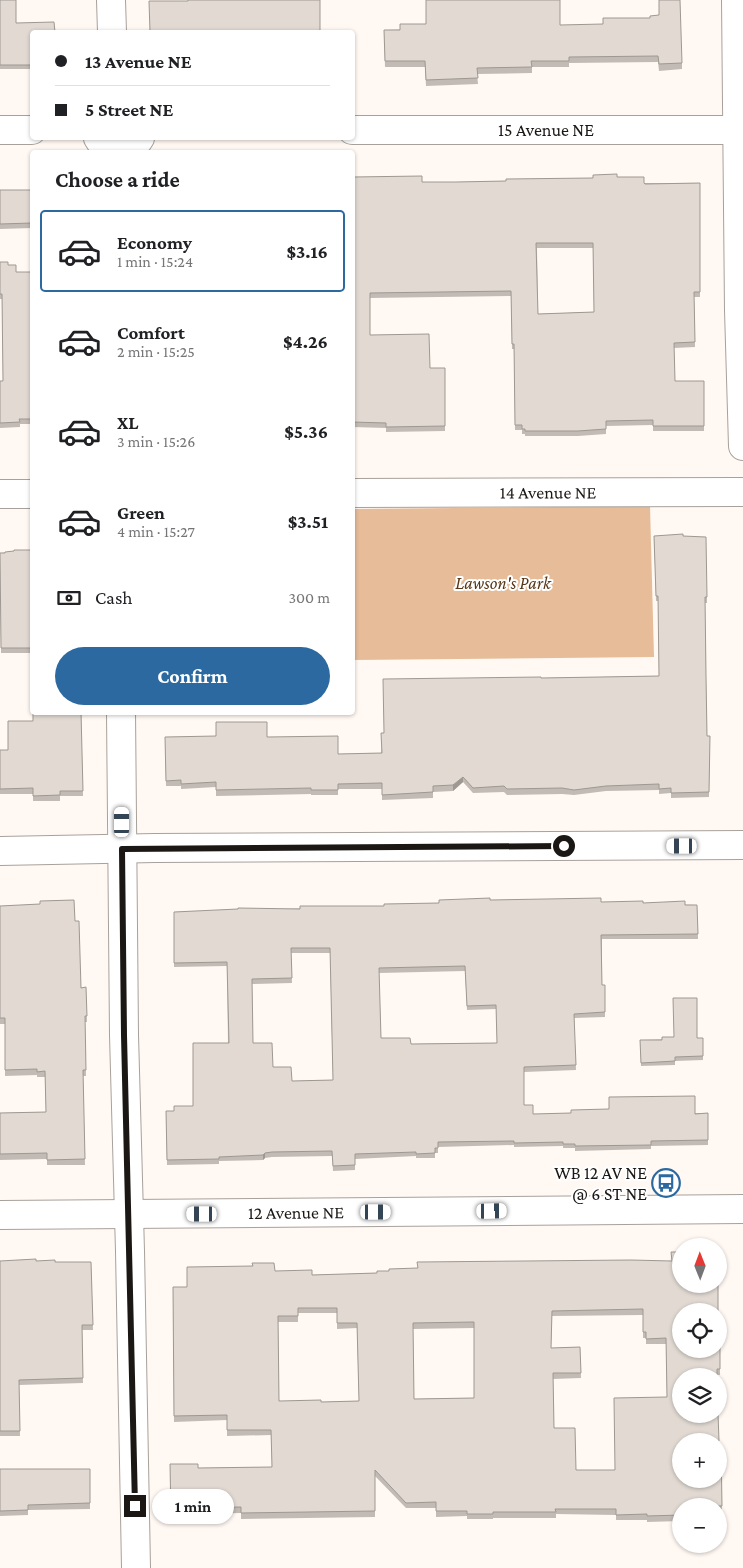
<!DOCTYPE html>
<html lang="en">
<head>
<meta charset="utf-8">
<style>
  :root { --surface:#fff; --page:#f2f2f2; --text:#202124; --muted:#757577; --line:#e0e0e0; --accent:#2b69a0 }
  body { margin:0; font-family:"Crimson Pro",serif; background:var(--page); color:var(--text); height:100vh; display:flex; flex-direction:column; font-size:19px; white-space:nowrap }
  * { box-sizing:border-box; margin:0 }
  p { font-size:16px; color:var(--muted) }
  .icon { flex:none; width:28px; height:28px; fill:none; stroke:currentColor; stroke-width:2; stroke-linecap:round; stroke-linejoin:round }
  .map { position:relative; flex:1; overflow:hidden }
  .panel { position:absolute; left:30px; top:150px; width:325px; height:565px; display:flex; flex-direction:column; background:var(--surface); border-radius:5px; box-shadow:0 1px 4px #0004 }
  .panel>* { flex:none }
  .top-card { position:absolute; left:30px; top:30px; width:325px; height:110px; border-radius:5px; box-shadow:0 1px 4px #0004; display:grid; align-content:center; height:110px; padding:0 25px; background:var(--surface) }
  .needle { width:32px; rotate:359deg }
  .tools { position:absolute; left:672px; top:1238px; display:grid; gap:10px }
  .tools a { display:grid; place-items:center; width:55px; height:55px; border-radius:50%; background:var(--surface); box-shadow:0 1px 4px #0004; font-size:25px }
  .end { position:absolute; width:22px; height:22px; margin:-11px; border:6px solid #1a1715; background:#fff; box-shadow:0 0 0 2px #fff }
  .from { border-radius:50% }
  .bubble { position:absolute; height:35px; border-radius:18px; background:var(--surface); box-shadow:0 1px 4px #0004; font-size:16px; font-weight:700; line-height:35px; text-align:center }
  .car { position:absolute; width:15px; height:30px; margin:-15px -8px; border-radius:6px; box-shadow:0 0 4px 1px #0007; background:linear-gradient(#fff 24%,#345 0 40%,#fff 0 76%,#345 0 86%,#fff 0) }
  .top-card b { display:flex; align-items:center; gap:18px; height:48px; font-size:19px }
  .top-card b+b { border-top:1px solid var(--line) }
  .top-card i { width:12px; height:12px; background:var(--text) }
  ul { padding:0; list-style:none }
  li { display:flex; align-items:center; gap:15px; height:82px; margin:0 10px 8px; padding:0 15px; border:2px solid transparent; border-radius:5px }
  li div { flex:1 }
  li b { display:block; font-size:19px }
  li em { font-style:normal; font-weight:700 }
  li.current { border-color:var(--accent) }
  li>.icon { width:45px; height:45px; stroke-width:1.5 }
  h2 { padding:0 25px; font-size:22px; line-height:60px }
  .pay { display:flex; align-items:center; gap:12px; height:55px; padding:0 25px; font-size:19px }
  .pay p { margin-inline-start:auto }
  .primary-button { display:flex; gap:10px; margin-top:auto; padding:10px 25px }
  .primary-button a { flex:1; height:58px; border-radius:30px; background:var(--accent); color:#fff; font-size:20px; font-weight:700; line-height:58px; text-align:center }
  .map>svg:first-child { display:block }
</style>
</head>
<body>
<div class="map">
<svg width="743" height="1568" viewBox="0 0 743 1568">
  <rect width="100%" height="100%" fill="#fff8f3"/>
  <!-- green -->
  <polygon fill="#e6bc99" points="650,506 654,657 353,660 352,509"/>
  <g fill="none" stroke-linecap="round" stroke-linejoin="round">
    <defs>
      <g id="minor">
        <polyline points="111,0 112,32"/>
        <polyline points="0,130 32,130"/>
        <path id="s1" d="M 352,130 L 738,130"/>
        <path d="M 98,138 C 108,156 130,155 140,138"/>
        <path id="s2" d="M 352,493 L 743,492"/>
        <polyline points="0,494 32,494"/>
        <polyline points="121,712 124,1035 130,1251 136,1568"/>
        <polyline points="0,851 155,848 743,845"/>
      </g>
      <g id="tertiary">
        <polyline points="736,0 739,310 743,446"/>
        <path id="s3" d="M 0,1215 L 743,1209"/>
      </g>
    </defs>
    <!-- minor casing -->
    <use href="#minor" stroke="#a8a19b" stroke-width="30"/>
    <!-- tertiary casing -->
    <use href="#tertiary" stroke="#a8a19b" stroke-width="30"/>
    <!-- minor -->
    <use href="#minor" stroke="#fff" stroke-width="28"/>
    <!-- tertiary -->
    <use href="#tertiary" stroke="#fff" stroke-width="28"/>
  </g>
  <!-- wall -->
  <g fill="#c2bbb5" fill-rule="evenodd">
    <polygon points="0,0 16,23 32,32 32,69 0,69"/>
    <polygon points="560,25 682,63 682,69 659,71 658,62 569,63 569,67 532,67 532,73 477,74 478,84 426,86 425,67 385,67 384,30"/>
    <path d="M 352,177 L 422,182 L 456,182 L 506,181 L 617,177 L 644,183 L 700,183 L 700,297 L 694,297 L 695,347 L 674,348 L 675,381 L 704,381 L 704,431 L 653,431 L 653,425 L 606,426 L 606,434 L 578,436 L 525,436 L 525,434 L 522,434 L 522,430 L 515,430 L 514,349 L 512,349 L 511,296 L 370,298 L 370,335 L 430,368 L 445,368 L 445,431 L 386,432 L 386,428 L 352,427 ZM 537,248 L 593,248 L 594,312 L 538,314 Z"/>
    <polygon points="0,190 32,190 32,228 0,229"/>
    <polygon points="0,262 8,265 16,272 32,272 32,424 20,424 20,427 0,428 0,381 3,381 2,299 0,299"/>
    <polygon points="654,536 683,536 707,597 707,603 705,603 706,676 707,736 710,736 709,797 671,798 671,793 659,794 659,790 606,791 574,795 562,794 507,795 504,792 473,793 463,782 453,791 433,792 433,798 382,800 382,789 338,789 338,795 311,795 311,794 216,796 216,787 181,789 181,786 166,786 165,737 267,737 338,754 381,753 383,733 541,678 659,676 658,601 656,601"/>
    <polygon points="32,550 32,653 1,653 0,553"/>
    <polygon points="81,712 83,796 60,796 60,801 33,801 33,794 0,794 0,750 8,750 33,721"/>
    <path d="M 490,900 L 697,905 L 698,939 L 602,939 L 602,985 L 605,985 L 605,1017 L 574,1018 L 576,1070 L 524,1072 L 524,1105 L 533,1114 L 708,1113 L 708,1145 L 651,1146 L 651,1149 L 575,1151 L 575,1148 L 563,1148 L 563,1146 L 514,1147 L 514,1145 L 438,1147 L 438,1153 L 435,1153 L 435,1158 L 416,1158 L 416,1156 L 355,1159 L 355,1170 L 333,1171 L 332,1156 L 272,1157 L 265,1158 L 263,1160 L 219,1161 L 219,1164 L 167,1165 L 166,1111 L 174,1111 L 193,1106 L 228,1043 L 227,966 L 174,967 L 174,912 L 384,906 ZM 291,953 L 330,953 L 333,1080 L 292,1081 L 273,1067 L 253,1043 L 252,984 L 292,983 ZM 465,971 L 467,1010 L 496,1009 L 497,1043 L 411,1044 L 381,1038 L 379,973 Z"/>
    <polygon points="0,906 75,921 81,988 86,987 87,1022 85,1022 86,1076 83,1076 85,1165 47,1165 47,1159 0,1160 0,1113 46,1112 45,1077 37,1077 37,1075 5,1076 5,1024 0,1024"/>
    <polygon points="703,1038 703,1060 675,1061 675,1065 641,1066 640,1040"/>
    <path d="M 631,1260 L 719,1343 L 720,1343 L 720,1375 L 717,1375 L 681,1441 L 721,1445 L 722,1511 L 719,1511 L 719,1506 L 681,1506 L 681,1521 L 647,1522 L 647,1520 L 616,1520 L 616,1515 L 556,1514 L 556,1518 L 493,1518 L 493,1519 L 467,1519 L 467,1516 L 436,1517 L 436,1508 L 406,1508 L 375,1476 L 375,1517 L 241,1519 L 241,1513 L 198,1514 L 198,1522 L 171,1523 L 170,1464 L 198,1468 L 272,1467 L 271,1435 L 227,1436 L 227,1420 L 174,1422 L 173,1287 L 187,1287 L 275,1271 L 312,1275 L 377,1273 ZM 298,1313 L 337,1313 L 337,1329 L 357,1328 L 359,1401 L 321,1402 L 279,1401 L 278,1322 L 298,1322 ZM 643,1315 L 643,1338 L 646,1338 L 646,1344 L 666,1344 L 667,1397 L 615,1470 L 576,1470 L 554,1428 L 553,1379 L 581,1378 L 580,1347 L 551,1348 L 552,1316 ZM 474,1328 L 474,1398 L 414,1399 L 413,1329 Z"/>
    <polygon points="0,1261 36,1261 55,1262 91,1262 93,1330 82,1330 83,1383 19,1385 20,1436 0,1436"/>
    <polygon points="0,1469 90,1469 90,1509 28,1510 28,1515 0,1516"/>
  </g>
  <!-- shaded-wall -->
  <g fill="#9e9893">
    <polygon points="463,777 463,782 453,791 453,785"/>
    <polygon points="265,1153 265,1158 263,1160 263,1155"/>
  </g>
  <!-- building -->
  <g fill="#e1d9d2" stroke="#9e9893" fill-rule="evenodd">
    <polygon points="0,0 16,0 16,23 54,22 55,32 32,32 32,65 0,65"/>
    <polygon points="188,0 320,0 320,32 150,32 149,1 188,1"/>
    <polygon points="426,0 560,0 560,25 603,24 603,18 650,18 650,16 659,15 659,0 680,0 682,63 659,64 658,56 569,57 569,61 531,61 532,67 477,68 478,78 426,80 425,61 385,61 384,30 400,30 400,24 426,24"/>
    <path d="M 617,174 L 617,177 L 644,177 L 644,183 L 645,184 L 700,183 L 700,292 L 694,292 L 695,342 L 674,343 L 675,381 L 704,381 L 704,426 L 653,426 L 653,420 L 606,421 L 606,429 L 578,431 L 525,431 L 525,429 L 522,429 L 522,425 L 515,425 L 514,344 L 512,344 L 511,291 L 370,293 L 370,335 L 429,334 L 430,368 L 445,368 L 445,426 L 386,427 L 386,423 L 352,422 L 352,177 L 422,176 L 422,182 L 456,182 L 506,181 L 506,179 L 593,178 L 593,175 ZM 536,243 L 593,243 L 594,312 L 538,314 Z"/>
    <polygon points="0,190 32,190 32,223 0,224"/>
    <polygon points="0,262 8,262 8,265 16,265 16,272 32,272 32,419 19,419 20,422 0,423 0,381 3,381 2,294 0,294"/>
    <polygon points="683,534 683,536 706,537 707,597 705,597 706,676 707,736 710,736 709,792 671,793 671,788 659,789 659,784 606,786 574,790 562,788 507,789 504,786 473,788 463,777 453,785 433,786 433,792 382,795 382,783 338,784 338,790 311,790 311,788 216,790 216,782 181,784 181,780 166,781 165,737 216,736 216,722 267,722 267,737 338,736 338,754 382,753 381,733 384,733 383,679 541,677 541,678 659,676 658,596 656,596 654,536"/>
    <polygon points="14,550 32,550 32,648 1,648 0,553 5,553 5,552 14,551"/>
    <polygon points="33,712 81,712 83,791 60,791 60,795 33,796 33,788 0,789 0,750 8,750 8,721 33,721"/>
    <path d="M 490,898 L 490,900 L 601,898 L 601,902 L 643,901 L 643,903 L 685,901 L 685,905 L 697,905 L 698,934 L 601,935 L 602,985 L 605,985 L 605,1012 L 574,1014 L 576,1065 L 524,1067 L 524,1105 L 533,1105 L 533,1114 L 571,1113 L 571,1110 L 609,1109 L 609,1097 L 695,1096 L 695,1114 L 708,1113 L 708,1140 L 651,1141 L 651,1145 L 575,1146 L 575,1144 L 563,1144 L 563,1142 L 514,1143 L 514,1141 L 438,1142 L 438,1148 L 435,1148 L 435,1153 L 416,1154 L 416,1152 L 355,1154 L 355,1165 L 333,1166 L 332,1151 L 272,1152 L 265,1153 L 263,1155 L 219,1157 L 219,1159 L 167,1160 L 166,1111 L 174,1111 L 174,1106 L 193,1106 L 193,1043 L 229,1043 L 227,962 L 174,963 L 174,912 L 238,909 L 238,908 L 300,909 L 300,906 L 384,906 L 384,904 L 439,903 L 439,900 ZM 291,948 L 330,948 L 333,1080 L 292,1081 L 291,1067 L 273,1067 L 272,1043 L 253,1043 L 252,979 L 292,978 ZM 465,966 L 467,1006 L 496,1005 L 497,1043 L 411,1044 L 410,1038 L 381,1038 L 379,968 Z"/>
    <polygon points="74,900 75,921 79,921 81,988 86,987 87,1016 85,1016 86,1070 83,1070 85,1159 47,1160 47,1153 0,1154 0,1113 46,1112 45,1071 37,1072 37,1069 5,1070 5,1018 0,1018 0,906 40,904 40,901"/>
    <polygon points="673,998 697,998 697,1038 703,1038 703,1056 675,1057 675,1061 641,1063 640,1040 662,1040 662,1037 674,1037"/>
    <path d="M 671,1252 L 681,1252 L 681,1284 L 718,1284 L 718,1311 L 681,1311 L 681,1349 L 719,1349 L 719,1339 L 719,1343 L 720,1343 L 720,1369 L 717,1369 L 717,1376 L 681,1376 L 681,1414 L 718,1414 L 719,1441 L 681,1441 L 681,1479 L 719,1479 L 719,1445 L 721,1445 L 722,1506 L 681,1506 L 681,1515 L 647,1516 L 647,1514 L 616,1515 L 616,1509 L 555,1509 L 556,1512 L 493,1512 L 493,1514 L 467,1514 L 467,1511 L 436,1511 L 436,1502 L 406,1503 L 375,1470 L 375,1511 L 241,1513 L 241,1507 L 198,1508 L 198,1517 L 171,1517 L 170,1464 L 198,1464 L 198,1468 L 272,1467 L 271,1430 L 227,1430 L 227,1415 L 174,1416 L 173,1287 L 187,1287 L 187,1267 L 253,1266 L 252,1263 L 274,1263 L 275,1271 L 312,1270 L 312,1275 L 377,1273 L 377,1271 L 389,1271 L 389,1269 L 418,1268 L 417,1262 L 631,1260 L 672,1261 ZM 298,1308 L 337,1308 L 337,1323 L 357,1323 L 359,1401 L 321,1402 L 321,1400 L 279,1401 L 278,1316 L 298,1316 ZM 643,1309 L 643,1332 L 646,1332 L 646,1339 L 666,1338 L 667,1397 L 614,1398 L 615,1470 L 576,1470 L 575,1428 L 554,1428 L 553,1373 L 581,1373 L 580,1347 L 551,1348 L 552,1311 ZM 474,1322 L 474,1398 L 414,1399 L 413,1323 Z"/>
    <polygon points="36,1259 36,1261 55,1260 55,1262 91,1262 93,1325 82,1325 83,1378 19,1380 20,1431 0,1431 0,1261"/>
    <polygon points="0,1469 90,1469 90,1503 28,1505 28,1510 0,1511"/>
  </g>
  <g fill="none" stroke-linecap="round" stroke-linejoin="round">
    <!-- route -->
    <polyline stroke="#1a1715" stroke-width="6" points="135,1506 124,1035 122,849 564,846"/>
  </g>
  <!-- icons -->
  <defs>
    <symbol id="bus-ring" viewBox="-11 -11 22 22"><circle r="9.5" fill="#fff" stroke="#2b69a0" stroke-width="1.5"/><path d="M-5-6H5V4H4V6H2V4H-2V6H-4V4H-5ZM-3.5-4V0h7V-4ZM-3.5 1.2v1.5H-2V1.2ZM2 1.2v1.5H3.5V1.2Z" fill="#2b69a0"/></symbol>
  </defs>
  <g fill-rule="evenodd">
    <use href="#bus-ring" x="650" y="1167" width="32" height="32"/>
  </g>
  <g text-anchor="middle" stroke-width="4" stroke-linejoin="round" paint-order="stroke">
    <!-- street labels -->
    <g font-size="18" fill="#1a1715" stroke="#fff">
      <text dy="6" stroke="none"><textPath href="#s1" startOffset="194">15 Avenue NE</textPath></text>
      <text dy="6" stroke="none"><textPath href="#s2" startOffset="196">14 Avenue NE</textPath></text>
      <text dy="6" stroke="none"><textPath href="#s3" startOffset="296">12 Avenue NE</textPath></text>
    </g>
    <!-- park labels -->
    <g font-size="18" font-style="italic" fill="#573617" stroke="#fff">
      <text x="503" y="589">Lawson's Park</text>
    </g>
    <!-- poi labels -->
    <g font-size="18" fill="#1a1715" stroke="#fff" text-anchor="end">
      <text x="647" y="1179">WB 12 AV NE<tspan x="647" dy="21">@ 6 ST NE</tspan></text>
    </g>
  </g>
</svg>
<div class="tools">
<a><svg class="needle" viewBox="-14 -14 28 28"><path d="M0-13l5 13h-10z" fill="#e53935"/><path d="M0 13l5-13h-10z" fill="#757577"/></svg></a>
<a><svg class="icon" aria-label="locate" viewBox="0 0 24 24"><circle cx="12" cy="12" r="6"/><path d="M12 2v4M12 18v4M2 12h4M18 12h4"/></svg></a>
<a><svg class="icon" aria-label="layers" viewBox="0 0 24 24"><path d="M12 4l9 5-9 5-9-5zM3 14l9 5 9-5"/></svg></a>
<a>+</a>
<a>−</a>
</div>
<i class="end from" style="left:564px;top:846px"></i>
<i class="end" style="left:135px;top:1506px"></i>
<div class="bubble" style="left:152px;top:1489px;width:82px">1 min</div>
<i class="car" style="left:122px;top:822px;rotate:0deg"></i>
<i class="car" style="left:682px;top:846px;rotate:270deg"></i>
<i class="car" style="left:492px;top:1211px;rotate:89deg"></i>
<i class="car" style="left:376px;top:1212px;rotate:90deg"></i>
<i class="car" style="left:202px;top:1214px;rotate:270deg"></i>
<div class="top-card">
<b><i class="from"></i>13 Avenue NE</b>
<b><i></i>5 Street NE</b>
</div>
<section class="panel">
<h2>Choose a ride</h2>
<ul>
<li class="current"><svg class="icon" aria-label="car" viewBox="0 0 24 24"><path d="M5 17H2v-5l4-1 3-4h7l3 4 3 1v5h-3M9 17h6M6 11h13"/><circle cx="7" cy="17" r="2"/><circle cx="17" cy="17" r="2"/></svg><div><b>Economy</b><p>1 min · 15:24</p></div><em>$3.16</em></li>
<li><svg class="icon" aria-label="car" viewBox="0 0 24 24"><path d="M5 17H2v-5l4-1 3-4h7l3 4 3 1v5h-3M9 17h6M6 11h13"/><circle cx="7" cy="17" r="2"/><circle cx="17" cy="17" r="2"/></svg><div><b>Comfort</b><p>2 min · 15:25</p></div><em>$4.26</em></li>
<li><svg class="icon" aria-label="car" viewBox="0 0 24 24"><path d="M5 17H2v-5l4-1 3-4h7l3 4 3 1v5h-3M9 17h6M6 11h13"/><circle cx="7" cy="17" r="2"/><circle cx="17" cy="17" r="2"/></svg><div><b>XL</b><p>3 min · 15:26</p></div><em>$5.36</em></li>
<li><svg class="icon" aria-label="car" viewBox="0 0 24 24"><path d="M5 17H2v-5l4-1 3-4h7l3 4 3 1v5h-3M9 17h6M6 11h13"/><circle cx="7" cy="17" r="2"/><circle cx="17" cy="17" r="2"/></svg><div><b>Green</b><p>4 min · 15:27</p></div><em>$3.51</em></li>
</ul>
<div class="pay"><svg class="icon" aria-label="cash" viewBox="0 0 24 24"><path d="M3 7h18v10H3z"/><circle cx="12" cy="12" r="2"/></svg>Cash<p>300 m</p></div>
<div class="primary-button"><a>Confirm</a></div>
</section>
</div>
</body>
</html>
